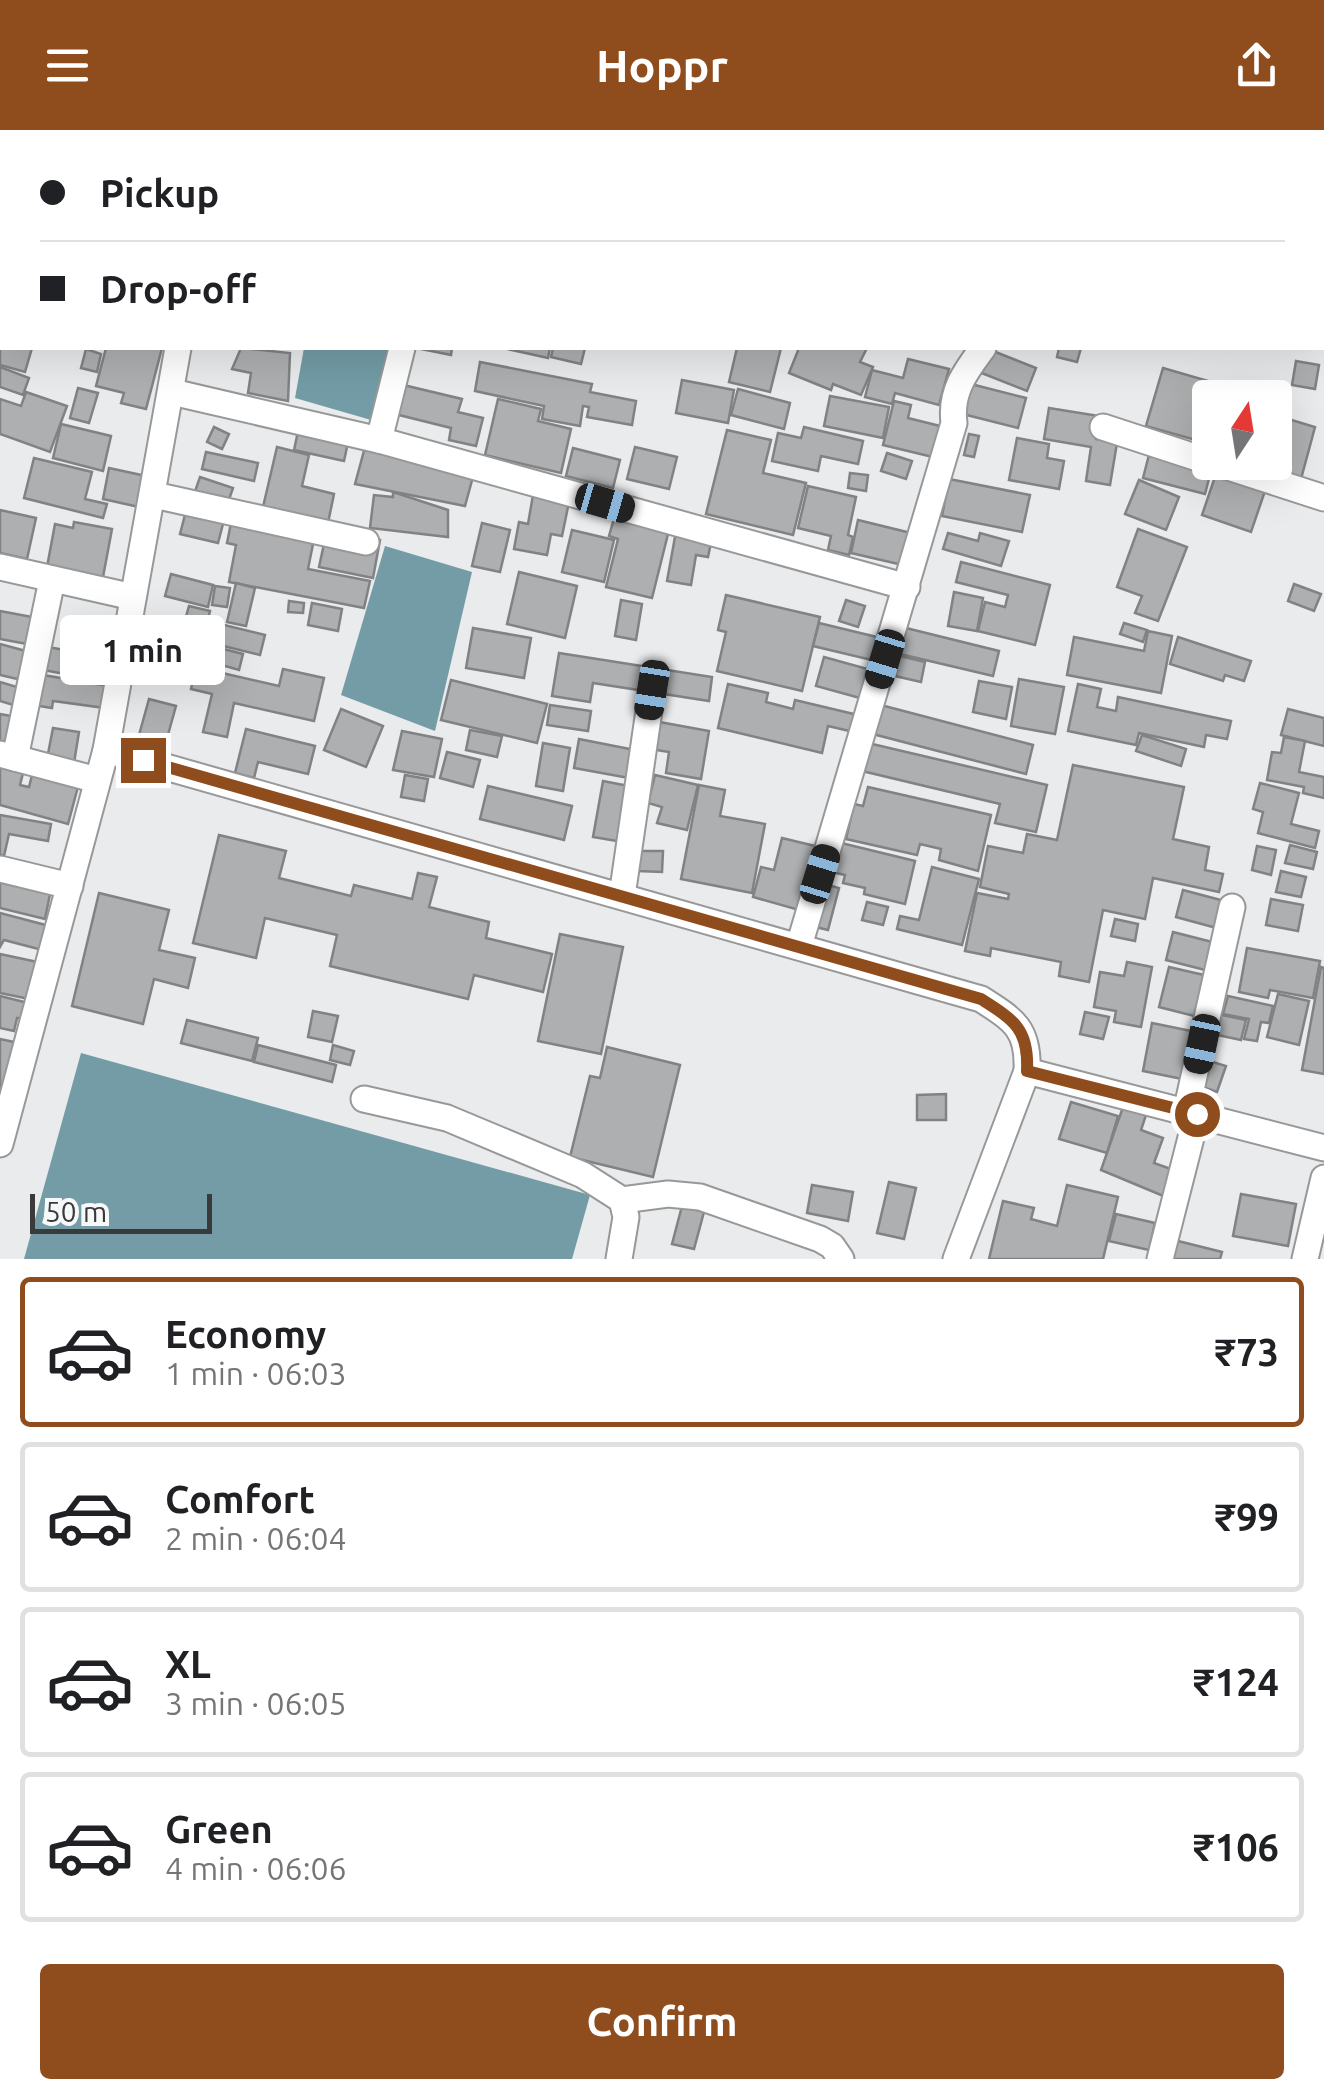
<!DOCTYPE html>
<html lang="en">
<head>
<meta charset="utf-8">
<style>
  :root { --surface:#fff; --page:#f6f6f6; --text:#202124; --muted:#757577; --line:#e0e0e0; --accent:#8f4c1d }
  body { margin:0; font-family:Ubuntu,sans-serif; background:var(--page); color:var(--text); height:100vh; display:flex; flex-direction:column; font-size:38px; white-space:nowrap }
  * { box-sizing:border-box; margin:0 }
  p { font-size:32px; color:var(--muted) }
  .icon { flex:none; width:55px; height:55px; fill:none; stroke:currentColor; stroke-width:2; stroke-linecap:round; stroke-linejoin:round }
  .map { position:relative; height:1129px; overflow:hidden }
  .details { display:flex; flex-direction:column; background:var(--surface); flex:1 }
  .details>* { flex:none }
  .top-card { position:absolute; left:0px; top:0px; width:1325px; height:220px; box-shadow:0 10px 40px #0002; display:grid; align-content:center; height:220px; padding:0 40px; background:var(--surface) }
  .needle { width:65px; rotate:12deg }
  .buttons { position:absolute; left:1192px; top:250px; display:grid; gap:20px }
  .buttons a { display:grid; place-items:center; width:100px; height:100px; border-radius:10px; background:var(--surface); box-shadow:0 10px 40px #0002; font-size:50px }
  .scale { position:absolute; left:30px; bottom:25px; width:182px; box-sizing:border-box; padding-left:10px; border:5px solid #3a3a3b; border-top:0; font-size:28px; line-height:35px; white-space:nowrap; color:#3a3a3b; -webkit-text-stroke:8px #f7f8f9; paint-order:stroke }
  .end { position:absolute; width:45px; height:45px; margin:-22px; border:12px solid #8f4c1d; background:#fff; box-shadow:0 0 0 5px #fff }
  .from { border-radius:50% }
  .bubble { position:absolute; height:70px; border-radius:10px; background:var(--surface); box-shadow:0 10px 40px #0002; font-size:32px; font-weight:600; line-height:70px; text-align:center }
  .car { position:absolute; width:30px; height:60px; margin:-30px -15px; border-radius:12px; box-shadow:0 0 8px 2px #0007; background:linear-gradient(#222 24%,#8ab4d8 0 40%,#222 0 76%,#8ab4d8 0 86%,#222 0) }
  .top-card b { display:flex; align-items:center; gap:35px; height:95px; font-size:38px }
  .top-card b+b { border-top:2px solid var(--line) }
  .top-card i { width:25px; height:25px; background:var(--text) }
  ul { padding:18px 0 0; list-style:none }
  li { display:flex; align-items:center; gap:30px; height:150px; margin:0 20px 15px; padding:0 20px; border:5px solid var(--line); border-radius:10px }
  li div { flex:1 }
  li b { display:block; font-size:38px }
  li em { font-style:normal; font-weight:600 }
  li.on { border-color:var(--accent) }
  li>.icon { width:90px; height:90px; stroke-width:1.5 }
  .cta { display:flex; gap:20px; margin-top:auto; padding:20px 40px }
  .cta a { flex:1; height:115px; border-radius:10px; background:var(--accent); color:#fff; font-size:40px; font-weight:600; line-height:115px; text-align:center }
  header { display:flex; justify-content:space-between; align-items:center; height:130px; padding:0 40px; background:var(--accent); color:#fff; font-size:45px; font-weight:600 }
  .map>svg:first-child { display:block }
</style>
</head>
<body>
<header><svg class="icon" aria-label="menu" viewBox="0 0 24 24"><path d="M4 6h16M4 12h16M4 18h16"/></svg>Hoppr<svg class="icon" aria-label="share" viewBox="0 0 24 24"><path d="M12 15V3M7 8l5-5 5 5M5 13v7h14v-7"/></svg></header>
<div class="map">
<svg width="1324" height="1129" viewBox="0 0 1324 1129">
  <rect width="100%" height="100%" fill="#eaebec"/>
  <!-- water -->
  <g fill="#739ca6">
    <polygon points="304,218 396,218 378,292 295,268"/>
    <polygon points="385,416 472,442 435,601 341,565"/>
    <polygon points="81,923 590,1065 572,1129 24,1129"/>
  </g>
  <!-- building -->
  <g fill="#aeafb0" stroke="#818283" stroke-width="2.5">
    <polygon points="739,0 801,0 813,2 739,2"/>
    <polygon points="1117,0 1207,0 1116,2"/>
    <polygon points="0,3 2,4 2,47 0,46"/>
    <polygon points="0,51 2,52 2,119 0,119"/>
    <polygon points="0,197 2,218 32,218 25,242 0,235"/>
    <polygon points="106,218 162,218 146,279 121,273 124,263 96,256"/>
    <polygon points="241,218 290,223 288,271 248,263 251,243 232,239"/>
    <polygon points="416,218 452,218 451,225"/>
    <polygon points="503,218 550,218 548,228"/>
    <polygon points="553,218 585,218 581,234 551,227"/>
    <polygon points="737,218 781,218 770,262 729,252"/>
    <polygon points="799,218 867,218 860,232 873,237 861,265 833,254 831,260 789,243"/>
    <polygon points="1059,218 1081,218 1077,232 1057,227"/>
    <polygon points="86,219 101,224 97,242 81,238"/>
    <polygon points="988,219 1036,238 1027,261 979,242"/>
    <polygon points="908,229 949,239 939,275 895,263 892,274 865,267 872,240 903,248"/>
    <polygon points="1296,231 1319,235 1315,259 1292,255"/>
    <polygon points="480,232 592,254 590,262 636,271 632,295 587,287 589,277 583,276 580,296 542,289 544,276 475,261"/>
    <polygon points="0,237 29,248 23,265 0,257"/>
    <polygon points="1163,238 1229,257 1226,268 1210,268 1210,314 1146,296"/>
    <polygon points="682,250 734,260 728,293 676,283"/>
    <polygon points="963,252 1026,268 1018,298 955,282"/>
    <polygon points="395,253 462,269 458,282 483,288 476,316 449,310 451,298 387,282"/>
    <polygon points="78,258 98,263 89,293 70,288"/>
    <polygon points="738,259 790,273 784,299 731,285"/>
    <polygon points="26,262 67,276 50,322 0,304 0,269 21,276"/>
    <polygon points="830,266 889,277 883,308 824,296"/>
    <polygon points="498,269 541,279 538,291 571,299 561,343 485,325"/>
    <polygon points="894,271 911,275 908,288 948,298 941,329 883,315"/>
    <polygon points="1049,278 1099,286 1096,309 1117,313 1110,355 1086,351 1091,317 1044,309"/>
    <polygon points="1275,285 1315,297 1301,349 1251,332 1275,332"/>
    <polygon points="300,292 350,303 344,331 294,320"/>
    <polygon points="61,294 111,306 103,341 53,328"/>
    <polygon points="214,297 229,304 222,319 207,312"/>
    <polygon points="804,297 863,311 858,334 821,326 818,341 772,331 778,303 801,308"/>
    <polygon points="727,300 771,310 763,343 806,353 793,405 706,384"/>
    <polygon points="969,304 979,306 974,327 964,325"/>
    <polygon points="1017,308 1049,314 1047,328 1064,331 1059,359 1009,350"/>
    <polygon points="277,317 309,325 302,356 334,364 328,393 263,377"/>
    <polygon points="365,317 474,343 465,376 355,354"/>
    <polygon points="635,317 677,327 669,359 627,349"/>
    <polygon points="573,318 620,330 613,358 566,346"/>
    <polygon points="1150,321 1212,337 1205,364 1143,348"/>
    <polygon points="206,322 258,333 254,351 202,339"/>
    <polygon points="887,323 912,331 906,349 881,341"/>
    <polygon points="34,328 92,342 85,369 107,374 103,388 24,368"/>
    <polygon points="109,338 146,346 139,377 103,369"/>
    <polygon points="1218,338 1267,355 1251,402 1202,385"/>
    <polygon points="850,343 868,345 866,361 848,358"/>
    <polygon points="200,347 233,358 226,378 193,367"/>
    <polygon points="949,349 1030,365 1022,402 942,386"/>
    <polygon points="1139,350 1179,367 1166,400 1125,384"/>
    <polygon points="808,356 856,367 848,405 853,407 849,425 828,420 831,406 798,398"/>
    <polygon points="393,362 448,380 448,407 370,398 374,365 393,367"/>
    <polygon points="533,365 569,372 562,406 551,404 547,425 514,419 519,392 528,394"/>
    <polygon points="617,378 671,392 652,468 606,457 618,409 609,406"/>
    <polygon points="0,380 36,388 27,429 0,423"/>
    <polygon points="186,381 224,390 218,413 180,404"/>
    <polygon points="233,383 316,399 308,439 370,451 364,478 229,452 236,415 227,413"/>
    <polygon points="858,390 915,404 907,436 851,423"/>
    <polygon points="74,392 112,399 103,447 47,437 55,394 73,398"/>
    <polygon points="482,393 510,400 500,442 472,436"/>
    <polygon points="677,396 713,403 708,427 696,425 691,455 667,451"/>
    <polygon points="1138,399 1187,417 1158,491 1135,483 1142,466 1117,457"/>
    <polygon points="327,400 380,410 373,448 319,437"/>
    <polygon points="572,400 614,410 604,452 562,442"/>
    <polygon points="948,403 978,411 980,403 1009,411 1001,436 943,419"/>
    <polygon points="961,432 1050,455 1035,515 978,501 985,472 1005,477 1008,465 956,452"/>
    <polygon points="519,442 577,456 565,508 507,494"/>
    <polygon points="171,444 213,455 208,477 165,466"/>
    <polygon points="236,453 255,458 246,496 227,492"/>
    <polygon points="1294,454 1321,464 1314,481 1288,471"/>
    <polygon points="215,456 230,458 227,477 212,475"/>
    <polygon points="954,462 983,468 977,501 948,496"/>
    <polygon points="726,465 820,487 802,561 717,541 726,502 718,500"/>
    <polygon points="621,470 642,474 636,510 615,506"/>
    <polygon points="846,470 865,476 858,497 839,491"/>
    <polygon points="289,471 304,473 303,483 288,482"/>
    <polygon points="312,473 342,479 338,501 308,495"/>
    <polygon points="189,476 210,481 197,535 156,525 164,493 183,497"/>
    <polygon points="0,481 32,487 27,514 0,509"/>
    <polygon points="212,492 265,505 260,525 207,512"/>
    <polygon points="819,493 885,509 880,532 813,516"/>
    <polygon points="1124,493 1147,500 1143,512 1120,504"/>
    <polygon points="473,498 531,508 524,548 466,538"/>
    <polygon points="906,498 999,521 993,546 900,524"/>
    <polygon points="1148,501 1172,506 1161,563 1067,545 1074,507 1144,521"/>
    <polygon points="1178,507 1251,531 1244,551 1225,545 1223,551 1170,534"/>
    <polygon points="0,514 33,523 26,551 0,545"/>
    <polygon points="204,514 243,524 239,540 200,529"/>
    <polygon points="43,516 96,526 92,549 38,539"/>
    <polygon points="559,523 712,547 709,571 593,553 590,572 552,566"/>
    <polygon points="900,526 925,532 921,552 895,546"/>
    <polygon points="824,527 875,541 867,570 816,556"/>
    <polygon points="196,537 279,556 283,539 324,548 314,591 234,573 227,607 203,602 212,564 191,559"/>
    <polygon points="43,545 108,556 105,578 53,571 52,578 39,576"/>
    <polygon points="1019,549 1064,557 1055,604 1011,596"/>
    <polygon points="451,550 547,574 537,613 441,590"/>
    <polygon points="979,551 1012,557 1006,589 973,582"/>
    <polygon points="0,552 27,560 23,578 0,571"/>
    <polygon points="728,554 768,563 766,572 793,579 795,570 862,586 858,603 828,596 822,623 718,598"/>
    <polygon points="1078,554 1101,559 1097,577 1116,581 1118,567 1231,591 1227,609 1206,605 1204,617 1139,603 1136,615 1068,601"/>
    <polygon points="149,569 176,576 166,612 139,605"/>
    <polygon points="877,574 1033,615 1026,644 869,603"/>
    <polygon points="550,575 591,581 588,601 547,595"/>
    <polygon points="341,579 383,596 366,637 324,620"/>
    <polygon points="1288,579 1324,588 1324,616 1281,605"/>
    <polygon points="0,584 22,588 16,619 0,615"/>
    <polygon points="643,589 709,601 701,649 666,643 669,622 638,617"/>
    <polygon points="53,598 79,602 74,633 47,629"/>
    <polygon points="246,599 315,616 308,644 258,632 254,648 235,643"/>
    <polygon points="470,600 502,606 497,627 466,620"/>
    <polygon points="402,601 442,609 434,647 393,640"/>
    <polygon points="1142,605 1186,619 1181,636 1136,621"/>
    <polygon points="1284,607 1305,611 1299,642 1324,647 1324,668 1303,663 1304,657 1267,650 1272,622 1281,623"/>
    <polygon points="579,609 645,622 640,650 574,638"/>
    <polygon points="543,613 570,618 563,661 536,656"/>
    <polygon points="868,613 1047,655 1036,702 995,693 1000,674 862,641"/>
    <polygon points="447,622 480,630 473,657 440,648"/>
    <polygon points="0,632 24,639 20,655 29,657 33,641 79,653 68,694 0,675"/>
    <polygon points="1073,635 1184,657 1173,709 1209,717 1205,740 1223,744 1219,762 1153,748 1145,789 1103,780 1089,852 1059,846 1061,832 991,818 990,826 965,821 977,763 1008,769 1009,764 980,757 988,716 1023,723 1027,704 1057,710"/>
    <polygon points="405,645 428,649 424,671 401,667"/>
    <polygon points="655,645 698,655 687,700 657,693 662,677 648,673"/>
    <polygon points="603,651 639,658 629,713 593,707"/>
    <polygon points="1260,653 1299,663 1291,694 1319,701 1315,718 1258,703 1263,682 1253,679"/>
    <polygon points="699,655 725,660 720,686 765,694 752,763 681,749"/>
    <polygon points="488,656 572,676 564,710 480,689"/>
    <polygon points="868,657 991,685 978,741 939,730 941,719 920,714 917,725 846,709 854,674 863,676"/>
    <polygon points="0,685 51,694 48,711 9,704 4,726 0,725"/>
    <polygon points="219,705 286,721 279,748 351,766 354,755 412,769 418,743 437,747 429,777 489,792 486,808 552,824 543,862 474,845 468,869 330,836 337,805 265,788 256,828 193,813"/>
    <polygon points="782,708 815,716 799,780 753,767 761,737 774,740"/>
    <polygon points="833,711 915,731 905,774 864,764 865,758 843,753 845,745 827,741"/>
    <polygon points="1290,715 1317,722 1313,739 1285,733"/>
    <polygon points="1257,716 1276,720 1271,745 1252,740"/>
    <polygon points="639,721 663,721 662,742 638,741"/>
    <polygon points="932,737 979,749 962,815 897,799 900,786 919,790"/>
    <polygon points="1281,741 1306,747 1301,767 1276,762"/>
    <polygon points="0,751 50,764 45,789 0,778"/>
    <polygon points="818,752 839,758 828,800 807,795"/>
    <polygon points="1183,760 1228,772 1220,799 1176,787"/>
    <polygon points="99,763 169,780 159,820 195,828 188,858 154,849 143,894 72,876"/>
    <polygon points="1271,769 1303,775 1298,801 1266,795"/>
    <polygon points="867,772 888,777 883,795 862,790"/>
    <polygon points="0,783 53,797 46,821 4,810 0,817"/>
    <polygon points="1115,789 1138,794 1135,811 1111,806"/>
    <polygon points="1173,802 1216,813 1209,841 1166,830"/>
    <polygon points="560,804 623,817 601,924 538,911"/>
    <polygon points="1247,818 1320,831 1313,868 1270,860 1268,868 1239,862"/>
    <polygon points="0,824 42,833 34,870 0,863"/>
    <polygon points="1127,832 1152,837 1141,897 1114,892 1116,881 1094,877 1100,842 1124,846"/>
    <polygon points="1169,837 1217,848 1206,889 1159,877"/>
    <polygon points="1321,837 1324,838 1324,944 1302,940"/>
    <polygon points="1278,864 1309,871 1299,915 1267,907"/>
    <polygon points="0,866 28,873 24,889 17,888 14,901 0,898"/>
    <polygon points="1228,866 1273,876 1269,893 1261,892 1257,911 1244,909 1249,889 1223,884"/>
    <polygon points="313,881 338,886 332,912 308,907"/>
    <polygon points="1085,882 1109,887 1103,909 1080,904"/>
    <polygon points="1217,884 1246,890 1241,910 1213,904"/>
    <polygon points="187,890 258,908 252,931 181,913"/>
    <polygon points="1152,893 1196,902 1187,950 1143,941"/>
    <polygon points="0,909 14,912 0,973"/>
    <polygon points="258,915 336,935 332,952 254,932"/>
    <polygon points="333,915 354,921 350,935 330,930"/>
    <polygon points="607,917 680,935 653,1047 570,1027 590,946 600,948"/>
    <polygon points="1203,929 1226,936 1217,962 1194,954"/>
    <polygon points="946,964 946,990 917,990 917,965"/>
    <polygon points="1071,972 1118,986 1107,1023 1059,1009"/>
    <polygon points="1123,977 1146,985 1141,1000 1163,1008 1154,1033 1182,1043 1173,1070 1101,1040"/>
    <polygon points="889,1052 916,1058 904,1109 877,1103"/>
    <polygon points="812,1055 853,1062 848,1091 807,1083"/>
    <polygon points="1067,1055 1118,1067 1103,1129 989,1129 1003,1071 1034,1078 1031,1089 1057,1096"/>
    <polygon points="1241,1064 1296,1074 1288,1116 1233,1106"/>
    <polygon points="682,1076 704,1082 694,1119 672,1114"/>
    <polygon points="1116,1084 1155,1093 1149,1120 1109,1111"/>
    <polygon points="1178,1111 1222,1122 1220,1129 1172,1129"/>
  </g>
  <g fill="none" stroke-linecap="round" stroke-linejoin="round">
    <defs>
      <g id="minor">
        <polyline points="471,0 479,2"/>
        <polyline points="1248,0 1259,2"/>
        <polyline points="165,2 166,0"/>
        <polyline points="206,2 207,0"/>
        <polyline points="710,2 710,0"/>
        <polyline points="1047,2 1048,0"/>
        <polyline points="1310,2 1311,0"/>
        <polyline points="0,150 2,150"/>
        <polyline points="172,262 379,310 907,457"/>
        <polyline points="1103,297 1210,332"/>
        <polyline points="379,310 402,218"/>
        <polyline points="1213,332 1324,368"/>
        <polyline points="154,365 366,412"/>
        <polyline points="0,437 133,467"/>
        <path d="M 106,620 L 981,869 C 1014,890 1029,899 1027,941 L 956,1129"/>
        <polyline points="0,624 97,650"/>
        <polyline points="15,628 52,450"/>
        <polyline points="0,739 70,756"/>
        <polyline points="622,766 652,560"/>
        <path d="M 799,816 L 954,293 C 950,262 965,242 983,218"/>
        <polyline points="1027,941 1324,1018"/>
        <polyline points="364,969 447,988 583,1045 622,1070 626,1087 619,1129"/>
        <polyline points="1186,982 1232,777"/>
        <polyline points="0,1014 106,620 178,218"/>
        <polyline points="622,1070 668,1064 700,1067 820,1109 832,1116 841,1129"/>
        <polyline points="1160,1129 1197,984"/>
        <polyline points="1305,1129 1324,1048"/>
      </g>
    </defs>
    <!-- minor casing -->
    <use href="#minor" stroke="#979899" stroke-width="29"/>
    <!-- minor -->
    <use href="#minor" stroke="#fff" stroke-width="25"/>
  </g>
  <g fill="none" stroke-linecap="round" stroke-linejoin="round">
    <!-- route -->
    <path stroke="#8f4c1d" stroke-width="12" d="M 143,630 L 981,869 C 1014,890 1029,899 1027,941 L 1197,984"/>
  </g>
</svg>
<div class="buttons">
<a><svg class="needle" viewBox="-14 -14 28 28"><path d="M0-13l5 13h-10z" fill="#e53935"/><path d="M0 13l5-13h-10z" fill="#757577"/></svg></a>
</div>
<div class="scale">50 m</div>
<i class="end from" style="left:1197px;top:984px"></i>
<i class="end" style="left:143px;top:630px"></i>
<div class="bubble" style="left:60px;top:485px;width:165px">1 min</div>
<i class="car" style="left:605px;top:373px;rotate:106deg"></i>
<i class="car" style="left:885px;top:529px;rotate:197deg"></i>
<i class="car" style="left:652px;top:560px;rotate:189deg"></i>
<i class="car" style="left:820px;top:744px;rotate:17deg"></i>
<i class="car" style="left:1202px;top:914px;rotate:192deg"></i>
<div class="top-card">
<b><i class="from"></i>Pickup</b>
<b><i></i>Drop-off</b>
</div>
</div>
<section class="details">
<ul>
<li class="on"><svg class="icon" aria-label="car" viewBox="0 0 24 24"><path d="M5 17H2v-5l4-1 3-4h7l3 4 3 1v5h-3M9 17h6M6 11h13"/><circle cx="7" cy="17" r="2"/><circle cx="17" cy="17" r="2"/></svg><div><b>Economy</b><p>1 min · 06:03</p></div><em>₹73</em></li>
<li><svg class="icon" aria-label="car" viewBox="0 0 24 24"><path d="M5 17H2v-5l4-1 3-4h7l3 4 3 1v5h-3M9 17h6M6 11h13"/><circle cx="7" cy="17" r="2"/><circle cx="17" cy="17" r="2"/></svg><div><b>Comfort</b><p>2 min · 06:04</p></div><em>₹99</em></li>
<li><svg class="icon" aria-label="car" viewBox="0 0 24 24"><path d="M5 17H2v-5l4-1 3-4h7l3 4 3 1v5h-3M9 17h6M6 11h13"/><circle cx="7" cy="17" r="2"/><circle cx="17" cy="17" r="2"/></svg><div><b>XL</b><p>3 min · 06:05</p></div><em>₹124</em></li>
<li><svg class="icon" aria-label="car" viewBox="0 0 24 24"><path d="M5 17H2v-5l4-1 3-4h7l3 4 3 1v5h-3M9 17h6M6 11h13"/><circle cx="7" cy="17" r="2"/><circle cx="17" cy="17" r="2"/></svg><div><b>Green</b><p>4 min · 06:06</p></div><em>₹106</em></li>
</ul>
<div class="cta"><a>Confirm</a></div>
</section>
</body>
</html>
